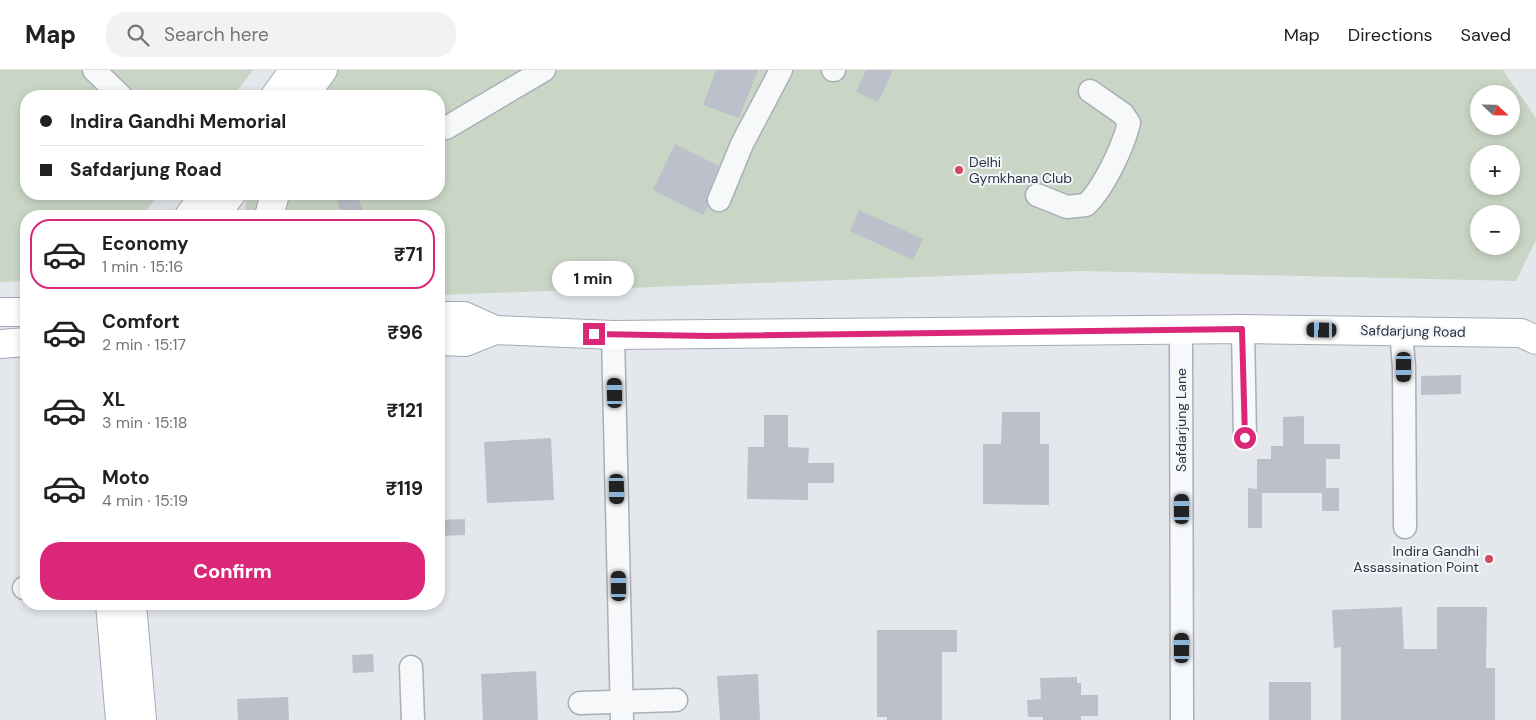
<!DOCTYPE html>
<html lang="en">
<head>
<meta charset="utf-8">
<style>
  :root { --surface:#fff; --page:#f2f2f2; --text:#202124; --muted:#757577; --line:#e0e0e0; --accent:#db2777 }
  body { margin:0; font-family:"DM Sans",sans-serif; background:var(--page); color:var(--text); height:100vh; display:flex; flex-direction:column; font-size:19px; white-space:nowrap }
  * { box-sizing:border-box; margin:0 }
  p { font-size:16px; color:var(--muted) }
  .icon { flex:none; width:28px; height:28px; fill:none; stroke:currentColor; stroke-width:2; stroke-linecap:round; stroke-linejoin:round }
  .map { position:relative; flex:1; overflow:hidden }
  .side { position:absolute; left:20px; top:140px; width:425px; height:400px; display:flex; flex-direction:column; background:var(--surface); border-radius:20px; box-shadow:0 2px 8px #0003 }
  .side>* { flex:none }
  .top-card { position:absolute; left:20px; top:20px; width:425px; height:110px; border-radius:20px; box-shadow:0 2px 8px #0003; display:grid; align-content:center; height:110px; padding:0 20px; background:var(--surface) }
  .needle { width:32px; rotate:112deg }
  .tools { position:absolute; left:1470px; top:15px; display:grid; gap:10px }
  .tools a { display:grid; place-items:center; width:50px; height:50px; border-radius:50%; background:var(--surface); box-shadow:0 2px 8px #0003; font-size:25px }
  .end { position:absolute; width:22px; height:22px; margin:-11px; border:6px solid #db2777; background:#fff; box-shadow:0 0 0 2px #fff }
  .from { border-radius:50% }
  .bubble { position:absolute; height:35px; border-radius:18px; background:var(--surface); box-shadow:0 2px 8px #0003; font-size:16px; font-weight:700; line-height:35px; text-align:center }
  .car { position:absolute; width:15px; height:30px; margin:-15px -8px; border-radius:6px; box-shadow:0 0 4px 1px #0007; background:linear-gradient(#222 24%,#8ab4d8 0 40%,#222 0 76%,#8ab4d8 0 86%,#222 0) }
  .top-card b { display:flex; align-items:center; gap:18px; height:48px; font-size:19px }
  .top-card b+b { border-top:1px solid var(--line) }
  .top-card i { width:12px; height:12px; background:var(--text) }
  ul { padding:9px 0 0; list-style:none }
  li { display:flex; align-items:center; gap:15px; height:70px; margin:0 10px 8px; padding:0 10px; border:2px solid transparent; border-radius:20px }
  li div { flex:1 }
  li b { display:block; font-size:19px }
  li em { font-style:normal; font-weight:700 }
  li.active { border-color:var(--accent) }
  li>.icon { width:45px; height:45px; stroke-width:1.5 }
  .cta { display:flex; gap:10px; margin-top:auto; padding:10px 20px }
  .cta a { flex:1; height:58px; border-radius:20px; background:var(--accent); color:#fff; font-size:20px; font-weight:700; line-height:58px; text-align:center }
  header { display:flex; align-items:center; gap:30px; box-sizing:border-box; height:70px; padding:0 25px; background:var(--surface); border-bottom:1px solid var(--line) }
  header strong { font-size:24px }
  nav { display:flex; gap:28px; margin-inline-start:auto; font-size:18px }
  .search { width:350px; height:45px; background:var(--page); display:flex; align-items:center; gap:12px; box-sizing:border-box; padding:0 18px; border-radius:20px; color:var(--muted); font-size:19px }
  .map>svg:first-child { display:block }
</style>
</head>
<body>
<header>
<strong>Map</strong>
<div class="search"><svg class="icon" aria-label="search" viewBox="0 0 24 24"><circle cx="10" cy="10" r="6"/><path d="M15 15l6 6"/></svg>Search here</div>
<nav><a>Map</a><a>Directions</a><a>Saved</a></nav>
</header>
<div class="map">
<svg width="1536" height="650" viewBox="0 0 1536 650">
  <rect width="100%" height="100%" fill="#e4e7ec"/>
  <!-- green -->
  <g fill="#c9d6c5" fill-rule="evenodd">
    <polygon points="0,0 253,0 233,26 26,26 26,124 159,124 142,146 26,146 26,211 0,212"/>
    <path d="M 337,0 L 1503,0 L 1536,48 L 1536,170 L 1516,211 L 1081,201 L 439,225 L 439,146 L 245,146 L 246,124 L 439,124 L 439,26 L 317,26 ZM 1479,24 L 1511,24 L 1511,56 L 1479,56 ZM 1479,84 L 1511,84 L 1511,116 L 1479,116 ZM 1479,144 L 1511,144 L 1511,176 L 1479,176 Z"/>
  </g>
  <!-- building -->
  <g fill="#bbc0ca">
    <polygon points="716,0 758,0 739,48 703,35"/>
    <polygon points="866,0 893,0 878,32 856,22"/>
    <polygon points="675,74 719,96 707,125 708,136 703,145 653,120"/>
    <polygon points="335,124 357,124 364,146 342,146"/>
    <polygon points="859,140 923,169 913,190 850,161"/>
    <polygon points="1461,305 1461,324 1421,325 1421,306"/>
    <polygon points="1002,342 1040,342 1040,374 1049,374 1049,435 983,434 983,374 1001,374"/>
    <polygon points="764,345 788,345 788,377 809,378 808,393 834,393 834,413 808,413 808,430 747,429 748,377 764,377"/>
    <polygon points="1304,346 1304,374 1340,374 1340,389 1326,389 1326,418 1339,418 1339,441 1322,441 1322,423 1262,423 1262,458 1248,458 1248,418 1257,419 1257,389 1271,389 1271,376 1283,376 1283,347"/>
    <polygon points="551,368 554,430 487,433 484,372"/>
    <polygon points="465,449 465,465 439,466 439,450"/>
    <polygon points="1402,537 1404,579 1437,579 1437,537 1487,537 1486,598 1495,598 1495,650 1341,650 1341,577 1334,578 1332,540"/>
    <polygon points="877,560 957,560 957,582 942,582 942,650 887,650 887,647 877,647"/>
    <polygon points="373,584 374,602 353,603 352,585"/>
    <polygon points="536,601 538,650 483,650 481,604"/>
    <polygon points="758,604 760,650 720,650 717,606"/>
    <polygon points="1077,607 1077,613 1081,613 1081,625 1098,625 1098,646 1081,646 1081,650 1043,650 1043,647 1028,647 1027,630 1041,629 1040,608"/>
    <rect x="1269" y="612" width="42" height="38"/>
    <polygon points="288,627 289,650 238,650 237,629"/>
  </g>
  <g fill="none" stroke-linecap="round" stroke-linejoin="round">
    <defs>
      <g id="minor">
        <polyline points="94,0 121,26"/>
        <polyline points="833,0 834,0"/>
        <polyline points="446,58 544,0"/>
        <path d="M 1037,125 L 1067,137 L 1086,135 C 1104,118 1123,77 1129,53 L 1123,44 L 1090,21"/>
        <polyline points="719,130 742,74 781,0"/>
        <polyline points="1243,259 1245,368"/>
        <polyline points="1181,261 1182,650"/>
        <polyline points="1401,261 1404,297 1405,457"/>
        <polyline points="613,265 622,650"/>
        <polyline points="24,518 26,518"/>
        <polyline points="411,597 413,650"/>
        <polyline points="580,633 676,630"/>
      </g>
      <g id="major">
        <polyline points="275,26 294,0"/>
        <polyline points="304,26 323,0"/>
        <polyline points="189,146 205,124"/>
        <polyline points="215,146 231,124"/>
        <polyline points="269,146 275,124"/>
        <polyline points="0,242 26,242"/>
        <polyline points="439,246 464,246 495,260 613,265 1243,259 1521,263 1536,270"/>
        <polyline points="439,271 465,272 495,260"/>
        <polyline points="0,274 26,272"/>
        <polyline points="110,534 120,650"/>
        <polyline points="132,534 142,650"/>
      </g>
    </defs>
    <!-- minor casing -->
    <use href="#minor" stroke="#a9aeb7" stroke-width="25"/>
    <!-- major casing -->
    <use href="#major" stroke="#a3abb8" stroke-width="30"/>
    <!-- minor -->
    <use href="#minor" stroke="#f7f8fa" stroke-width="22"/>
    <!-- major -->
    <use href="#major" stroke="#fff" stroke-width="28"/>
  </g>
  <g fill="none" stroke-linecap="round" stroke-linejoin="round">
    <!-- route -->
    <polyline stroke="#db2777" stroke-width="6" points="594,264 709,266 1242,259 1245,368"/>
  </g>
  <!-- markers -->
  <g fill="#d1495b" stroke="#f4f6f9" stroke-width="2">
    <circle cx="959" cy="100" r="5"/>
    <circle cx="1489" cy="489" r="5"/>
  </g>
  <g text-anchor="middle" stroke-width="4" stroke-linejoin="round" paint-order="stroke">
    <!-- poi labels -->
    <g font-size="14" fill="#2b3445" stroke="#f4f6f9" text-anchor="start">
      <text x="969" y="97">Delhi<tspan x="969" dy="16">Gymkhana Club</tspan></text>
      <text x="1479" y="486" text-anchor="end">Indira Gandhi<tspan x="1479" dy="16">Assassination Point</tspan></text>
    </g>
    <!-- street labels -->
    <g font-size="14" fill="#2b3445" stroke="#f4f6f9">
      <text transform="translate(1413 261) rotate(1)" y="5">Safdarjung Road</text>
      <text transform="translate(1181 350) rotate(-90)" y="5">Safdarjung Lane</text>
    </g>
  </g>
</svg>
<div class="tools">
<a><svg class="needle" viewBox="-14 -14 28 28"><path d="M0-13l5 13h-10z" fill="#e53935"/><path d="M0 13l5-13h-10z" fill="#757577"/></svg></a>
<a>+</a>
<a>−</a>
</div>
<i class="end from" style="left:1245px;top:368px"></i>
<i class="end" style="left:594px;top:264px"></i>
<div class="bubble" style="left:552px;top:191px;width:82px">1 min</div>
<i class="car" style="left:1322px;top:260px;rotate:271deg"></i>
<i class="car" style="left:1404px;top:297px;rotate:180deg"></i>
<i class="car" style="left:615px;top:323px;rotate:359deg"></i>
<i class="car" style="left:617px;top:419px;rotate:179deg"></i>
<i class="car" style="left:1182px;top:439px;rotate:0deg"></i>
<i class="car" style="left:619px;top:516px;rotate:359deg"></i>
<i class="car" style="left:1182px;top:578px;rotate:0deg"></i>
<div class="top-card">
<b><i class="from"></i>Indira Gandhi Memorial</b>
<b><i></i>Safdarjung Road</b>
</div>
<section class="side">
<ul>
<li class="active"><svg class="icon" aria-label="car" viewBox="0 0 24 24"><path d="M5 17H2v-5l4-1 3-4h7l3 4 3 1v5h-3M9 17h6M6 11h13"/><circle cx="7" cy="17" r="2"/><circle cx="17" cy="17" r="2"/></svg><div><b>Economy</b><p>1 min · 15:16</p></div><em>₹71</em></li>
<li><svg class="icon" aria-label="car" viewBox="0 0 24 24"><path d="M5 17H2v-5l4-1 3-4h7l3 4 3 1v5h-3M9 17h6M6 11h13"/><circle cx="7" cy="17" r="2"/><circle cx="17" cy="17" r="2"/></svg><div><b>Comfort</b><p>2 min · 15:17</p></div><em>₹96</em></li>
<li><svg class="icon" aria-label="car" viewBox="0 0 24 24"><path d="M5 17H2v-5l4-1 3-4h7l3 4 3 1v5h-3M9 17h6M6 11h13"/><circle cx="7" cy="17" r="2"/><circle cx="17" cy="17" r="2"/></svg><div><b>XL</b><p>3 min · 15:18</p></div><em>₹121</em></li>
<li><svg class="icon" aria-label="car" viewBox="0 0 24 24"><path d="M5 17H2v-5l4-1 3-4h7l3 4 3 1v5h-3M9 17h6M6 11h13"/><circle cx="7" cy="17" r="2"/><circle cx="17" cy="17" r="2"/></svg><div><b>Moto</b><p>4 min · 15:19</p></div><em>₹119</em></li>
</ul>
<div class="cta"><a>Confirm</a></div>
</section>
</div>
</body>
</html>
